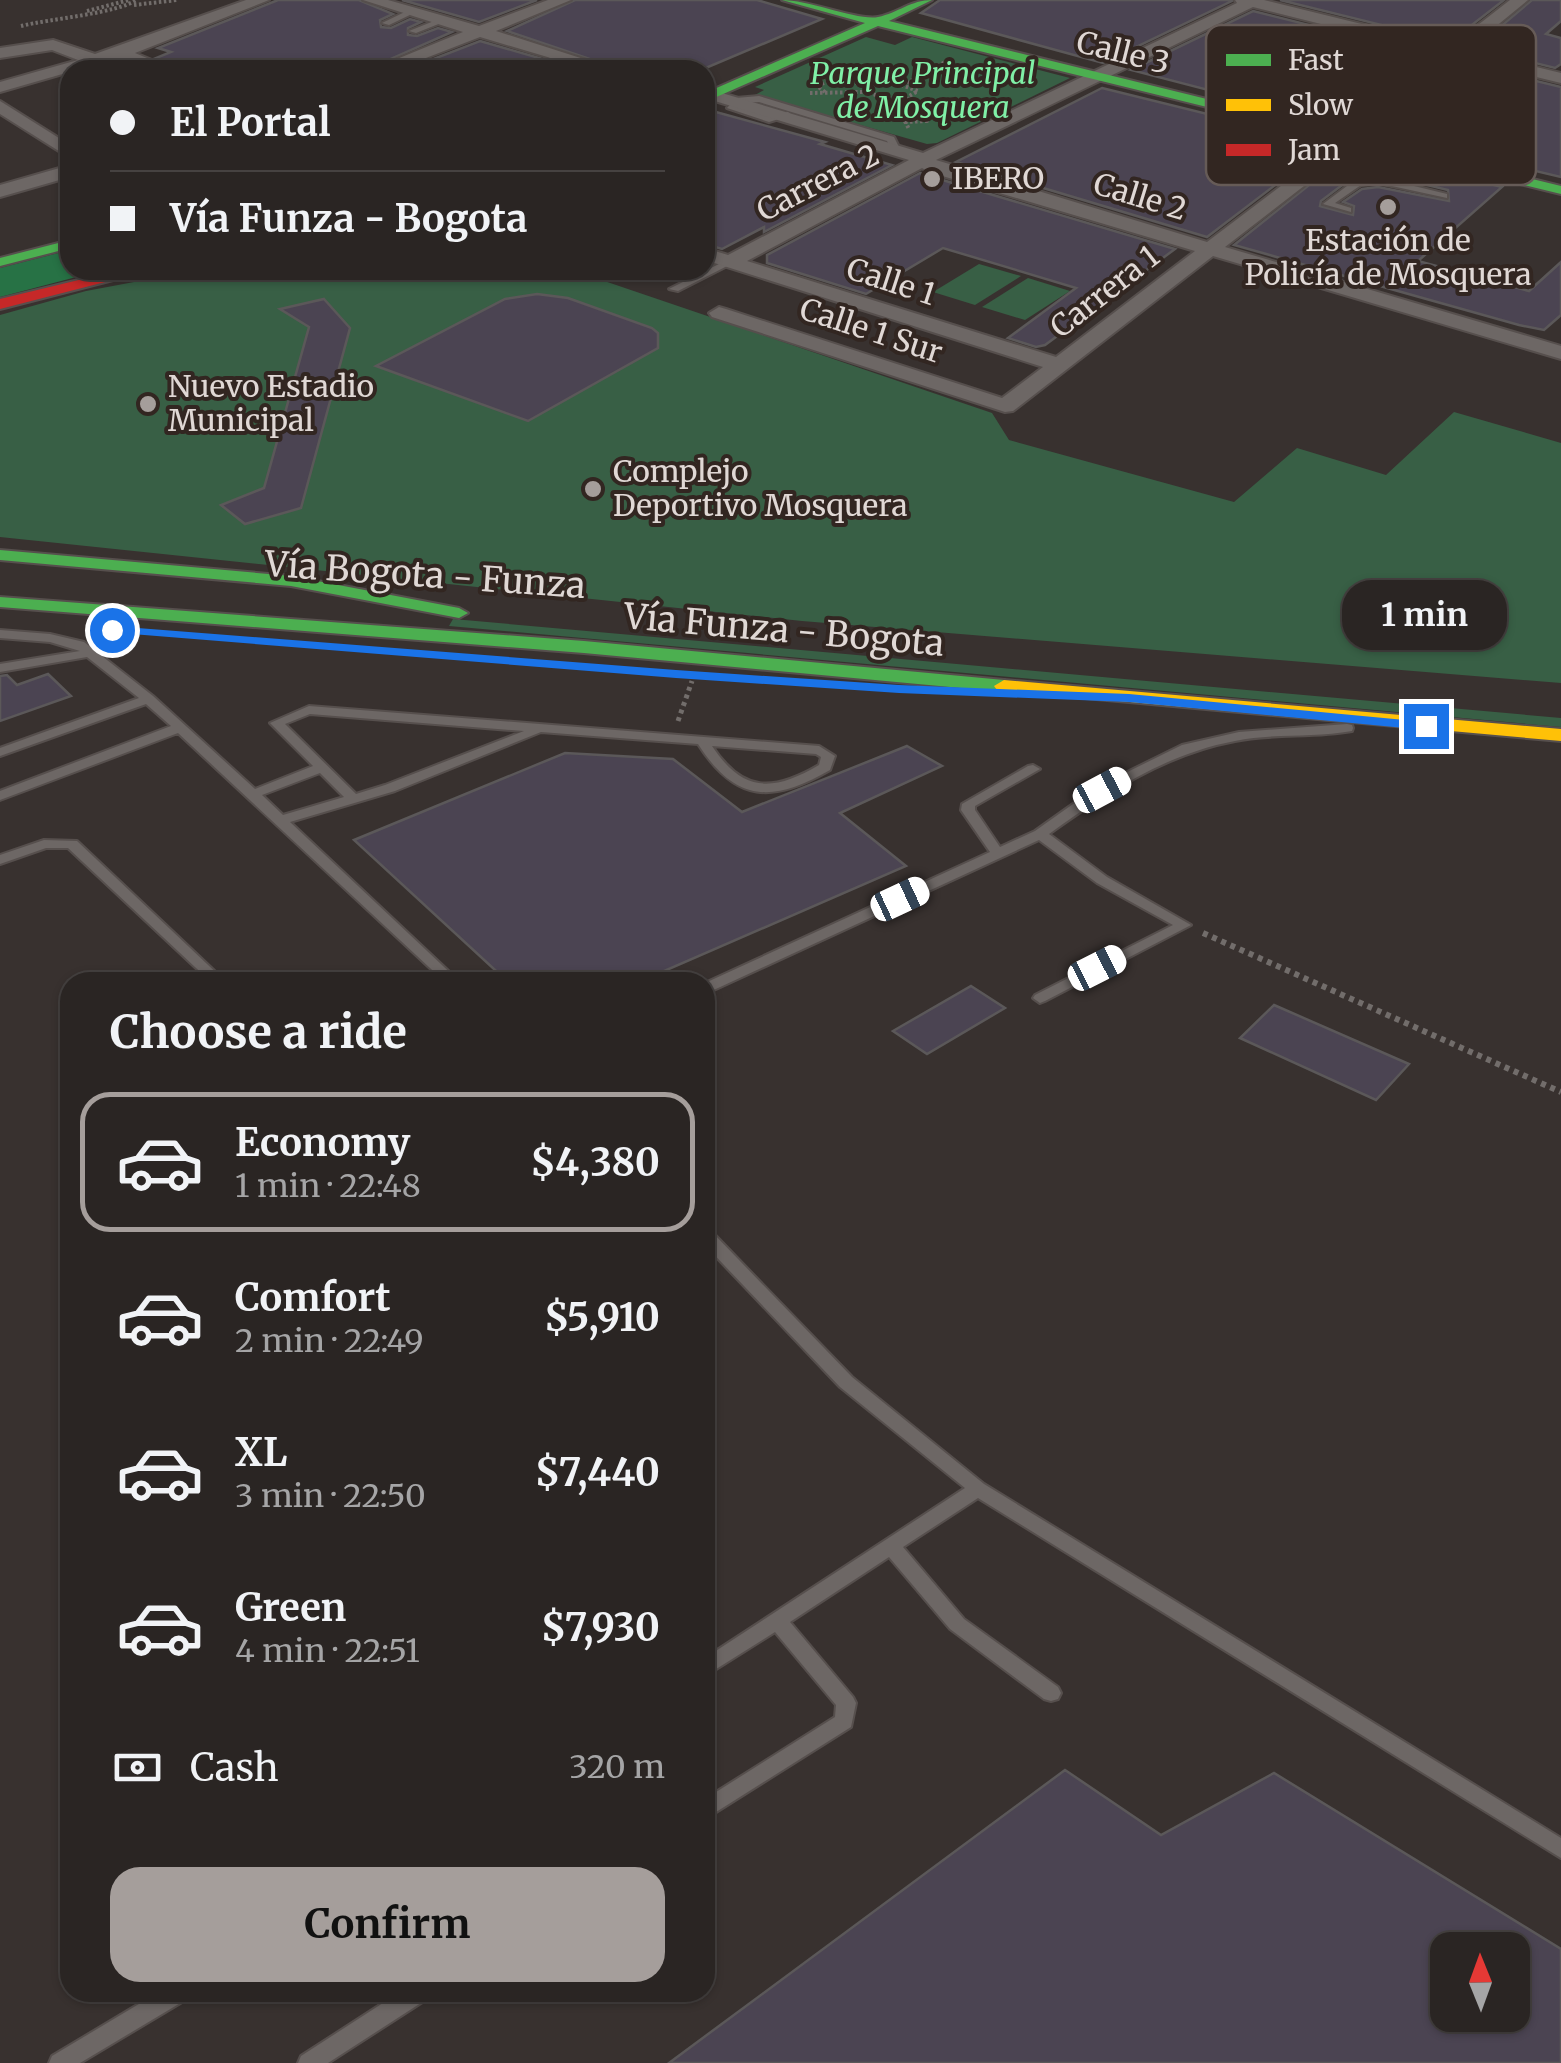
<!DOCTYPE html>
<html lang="en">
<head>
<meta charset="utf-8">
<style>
  :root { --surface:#2a2523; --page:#363130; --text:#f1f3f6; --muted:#a5a5a6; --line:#464241; --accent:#a59e9b }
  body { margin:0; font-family:Merriweather,serif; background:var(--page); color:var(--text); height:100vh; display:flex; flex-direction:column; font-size:38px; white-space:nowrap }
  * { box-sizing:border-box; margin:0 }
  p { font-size:32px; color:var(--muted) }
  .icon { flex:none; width:55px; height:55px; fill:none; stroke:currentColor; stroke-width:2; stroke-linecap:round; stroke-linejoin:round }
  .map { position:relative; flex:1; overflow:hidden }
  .panel { position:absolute; left:60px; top:972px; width:655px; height:1030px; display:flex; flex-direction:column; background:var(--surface); border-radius:30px; box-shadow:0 2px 8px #0004,0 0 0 2px var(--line) }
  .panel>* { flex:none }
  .hud { position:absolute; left:60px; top:60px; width:655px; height:220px; border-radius:30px; box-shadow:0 2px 8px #0004,0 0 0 2px var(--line); display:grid; align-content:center; height:220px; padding:0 50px; background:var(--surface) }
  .needle { width:65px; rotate:359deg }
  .fabs { position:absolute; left:1430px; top:1932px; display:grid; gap:20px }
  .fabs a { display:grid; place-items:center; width:100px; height:100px; border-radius:20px; background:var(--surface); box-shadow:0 2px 8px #0004,0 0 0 2px var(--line); font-size:50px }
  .end { position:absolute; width:45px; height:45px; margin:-22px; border:12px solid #1a73e8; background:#fff; box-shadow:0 0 0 5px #fff }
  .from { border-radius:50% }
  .bubble { position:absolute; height:70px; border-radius:30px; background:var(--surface); box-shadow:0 2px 8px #0004,0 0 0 2px var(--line); font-size:32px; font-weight:700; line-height:70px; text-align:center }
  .car { position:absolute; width:30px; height:60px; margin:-30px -15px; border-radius:12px; box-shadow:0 0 8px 2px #0007; background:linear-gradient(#fff 24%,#345 0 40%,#fff 0 76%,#345 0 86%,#fff 0) }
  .hud b { display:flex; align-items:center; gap:35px; height:95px; font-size:38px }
  .hud b+b { border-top:2px solid var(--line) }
  .hud i { width:25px; height:25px; background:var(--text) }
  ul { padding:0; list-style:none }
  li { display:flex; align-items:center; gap:30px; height:140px; margin:0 20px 15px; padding:0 30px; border:5px solid transparent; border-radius:30px }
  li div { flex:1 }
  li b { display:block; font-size:38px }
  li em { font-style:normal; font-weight:700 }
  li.current { border-color:var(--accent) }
  li>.icon { width:90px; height:90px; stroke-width:1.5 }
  h2 { padding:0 50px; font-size:45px; line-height:120px }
  .pay { display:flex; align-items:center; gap:25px; height:110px; padding:0 50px; font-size:38px }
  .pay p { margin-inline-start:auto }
  .action { display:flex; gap:20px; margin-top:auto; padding:20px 50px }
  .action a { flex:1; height:115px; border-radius:30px; background:var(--accent); color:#111; font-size:40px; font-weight:700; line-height:115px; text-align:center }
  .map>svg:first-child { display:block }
</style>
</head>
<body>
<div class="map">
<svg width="1561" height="2063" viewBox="0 0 1561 2063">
  <rect width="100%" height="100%" fill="#38312f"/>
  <!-- green -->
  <g fill="#385f45">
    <polygon points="866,37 895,45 912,37 1070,78 937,143 927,144 755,95 764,90 755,87"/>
    <polygon points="979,264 1021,276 975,305 933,292"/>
    <polygon points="198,270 572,270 992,413 1009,440 1234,502 1297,448 1386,475 1454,412 1561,443 1561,683 802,621 0,537 0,315 86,291"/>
    <polygon points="1028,278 1070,291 1025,320 982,307"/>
    <polygon points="453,619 1561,718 1561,727 449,626"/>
  </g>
  <!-- forest -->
  <polygon fill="#277245" points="70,250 70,270 103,270 0,297 0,268"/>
  <!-- building -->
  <g fill="#4b4452" stroke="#5b5859" stroke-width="2.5" fill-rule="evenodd">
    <polygon points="278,0 359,0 393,14 380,20 381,27 391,28 410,19 421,22 408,28 408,35 417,36 438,28 452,32 366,70 194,70 156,58 171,52 158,48"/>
    <polygon points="402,0 537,0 479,22"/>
    <polygon points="575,0 757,0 822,19 701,70 622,70 507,31"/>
    <polygon points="940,0 1231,0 1232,1 1103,63 921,13"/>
    <polygon points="1280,0 1504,0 1450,42"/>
    <polygon points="1532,0 1561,0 1561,21 1546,34 1561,38 1561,64 1555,68 1475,48"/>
    <polygon points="1253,11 1433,56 1408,75 1349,60 1334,69 1336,74 1313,68 1298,76 1296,83 1300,87 1314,82 1378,98 1343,125 1131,70"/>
    <polygon points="480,41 539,58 518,70 405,70"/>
    <polygon points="1458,62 1561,87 1561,177 1452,151 1488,119 1489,114 1480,110 1435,147 1369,131"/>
    <polygon points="1102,88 1329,144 1207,237 956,162"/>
    <polygon points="705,109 825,142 820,144 892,165 764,232 764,227 722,249 705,244"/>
    <polygon points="1353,150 1392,160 1374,173 1353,177 1321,201 1320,206 1353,215 1354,206 1343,202 1362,189 1378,187 1449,201 1448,190 1393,177 1410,164 1502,187 1418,261 1529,291 1561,262 1561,315 1544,330 1519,325 1234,245"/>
    <polygon points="920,173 929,176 1175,249 1045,345 1036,347 1008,338 1076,288 943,248 866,294 767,263 767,255"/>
    <polygon points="537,294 568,298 652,328 658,333 658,348 528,421 376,366 505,299"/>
    <polygon points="324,299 350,328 301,508 245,524 221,505 264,488 309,327 280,309"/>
    <polygon points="48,674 71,696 0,721 0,676 7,675 17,685"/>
    <polygon points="907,746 942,766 840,813 906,866 639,982 508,982 354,840 565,753 673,759 742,812"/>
    <polygon points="971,986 1005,1008 927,1054 893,1031"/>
    <polygon points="1274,1005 1409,1064 1376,1100 1240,1038"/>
    <path d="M 1065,1770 L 1161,1835 L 1274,1773 L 1561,1949 L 1561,2063 L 669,2063 ZM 1448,1950 L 1512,1950 L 1512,2015 L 1448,2015 Z"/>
  </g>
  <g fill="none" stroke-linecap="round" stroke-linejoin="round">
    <defs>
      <g id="lane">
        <polygon points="409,10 416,12 389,25 382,23"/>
        <polygon points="439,19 446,21 416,33 409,31"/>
        <polygon points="558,54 565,56 533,70 521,70"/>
        <polygon points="1348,64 1416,81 1417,83 1413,86 1349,70 1341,73 1337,70"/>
        <polygon points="1312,72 1400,94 1401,96 1397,99 1313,78 1306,83 1300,83 1300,79"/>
        <polygon points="759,96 894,137 899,147 891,149 887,141 759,102 741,103 737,107 769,116 788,112 792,115 769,122 727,108 736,98"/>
        <polygon points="1479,114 1486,116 1435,161 1429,161 1429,157"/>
        <polygon points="1411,151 1414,152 1414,156 1385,179 1447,194 1447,198 1378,183 1361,185 1335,203 1351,208 1351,212 1323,204 1355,180 1375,177"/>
        <polygon points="727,260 735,262 678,291 669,289"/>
        <path d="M 0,630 L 50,634 L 84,642 L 153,696 L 255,789 L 313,766 L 270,723 L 309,706 L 819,746 L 835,756 L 830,770 C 772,803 736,803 698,744 L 541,732 L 395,791 L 290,822 L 460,982 L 445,982 L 178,733 L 0,800 L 0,791 L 171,726 L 146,704 L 0,756 L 0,748 L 139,698 L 87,657 L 0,672 L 0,664 L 80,651 L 50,642 L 0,638 ZM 310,714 L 524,731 L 385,785 L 356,794 L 285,724 ZM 712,746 L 816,754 L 821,757 L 819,765 C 773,792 743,793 712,746 ZM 320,773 L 344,797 L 283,815 L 262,795 Z"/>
        <path d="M 1347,724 L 1352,725 L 1353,728 L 1352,731 C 1313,738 1273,733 1235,741 C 1165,754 1106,793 1049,834 L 1107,877 L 1191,925 L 1045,1001 L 1040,1003 L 1033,998 L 1035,995 L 1173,925 L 1097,883 L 1039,840 L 705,994 L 705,983 L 990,852 L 961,810 L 962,804 L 1028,766 L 1033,765 L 1040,769 L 975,806 L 975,810 L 1000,847 L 1035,831 L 1097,787 L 1182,745 L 1239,732 Z"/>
        <polygon points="44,840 77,841 226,982 211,982 68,848 46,848 0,864 0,855"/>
        <polygon points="705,1229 711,1231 852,1377 984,1484 1561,1838 1561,1858 978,1498 903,1547 964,1619 1058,1687 1061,1693 1058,1699 1051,1701 1044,1699 950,1629 889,1557 790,1622 853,1697 856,1703 851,1727 705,1819 705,1799 835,1717 836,1705 775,1632 705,1676 705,1658 965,1488 840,1387 705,1245"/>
        <polygon points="159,1992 189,1992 187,1999 80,2063 49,2063 52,2056"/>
        <polygon points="400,1992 429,1992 427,1999 328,2063 298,2063 301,2056"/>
      </g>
      <g id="street">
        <polygon points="246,0 269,0 135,53 176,70 151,70 118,58 0,92 0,82 78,60 52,50 0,58 0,48 53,40 95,54"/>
        <polygon points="363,0 388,0 479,26 548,0 571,0 496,31 618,70 591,70 480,37 395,70 370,70 463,32"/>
        <path d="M 1235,0 L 1264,0 L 1451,46 L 1510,0 L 1528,0 L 1467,50 L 1561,73 L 1561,83 L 1457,58 L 1359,134 L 1348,152 L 1225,247 L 1561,346 L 1561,359 L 1213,256 L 1013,411 L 1005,412 L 712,317 L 709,313 L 719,307 L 726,309 L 1002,398 L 1043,367 L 705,260 L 705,248 L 728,255 L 909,160 L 705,98 L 705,88 L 923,153 L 1237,3 ZM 1253,7 L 1441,54 L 1346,127 L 1335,145 L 1207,242 L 936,160 ZM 922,168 L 929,172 L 1195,251 L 1056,357 L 747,261 Z"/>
        <polygon points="0,101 70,145 70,158 0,114"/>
        <polygon points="70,165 70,177 0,197 0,185"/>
      </g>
      <g id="fast">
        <path d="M 782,0 C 809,0 859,21 878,17 C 898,13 911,0 932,0 L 889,21 L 1561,186 L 1561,194 L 878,26 L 705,102 L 705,93 L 865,23 Z"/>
        <polygon points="70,240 70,248 0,266 0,258"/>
        <polygon points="0,550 291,576 459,608 468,613 459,618 291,586 0,560"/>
        <polygon points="0,597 584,641 1004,680 1014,686 1004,692 584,653 0,607"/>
      </g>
      <polygon id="slow" points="1004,680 1561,729 1561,741 997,690 994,686"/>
      <polygon id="jam" points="120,270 152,270 0,309 0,299"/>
    </defs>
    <!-- lane casing -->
    <use href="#lane" stroke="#564f4d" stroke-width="4"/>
    <!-- street casing -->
    <use href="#street" stroke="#564f4d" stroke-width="4"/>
    <!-- fast casing -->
    <use href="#fast" stroke="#564f4d" stroke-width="4"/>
    <!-- slow casing -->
    <use href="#slow" stroke="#564f4d" stroke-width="4"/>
    <!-- jam casing -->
    <use href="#jam" stroke="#564f4d" stroke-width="4"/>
    <!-- path-far2 -->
    <g stroke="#726d6b" stroke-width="4" stroke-dasharray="2.5 2.5" stroke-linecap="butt">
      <polyline points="134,5 177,0"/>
      <polyline points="87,11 129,0"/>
      <path d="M 21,26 C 49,19 118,13 136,0"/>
      <polyline points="907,83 945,62"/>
      <polyline points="867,86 893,82 918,91 906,98"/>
      <polyline points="825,92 817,86 835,78"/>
      <polyline points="864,92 893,99 909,129"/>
      <polyline points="810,93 864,92 867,86 816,72"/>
      <polyline points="893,99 906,98 964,115"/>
      <polyline points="905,122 927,121 925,114 916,114 914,108 923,104"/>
    </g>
    <!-- path-far1 -->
    <polyline stroke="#726d6b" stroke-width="5" stroke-dasharray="4 4" stroke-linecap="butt" points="678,721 692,681"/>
    <!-- path -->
    <polyline stroke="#726d6b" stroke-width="6" stroke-dasharray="5 5" stroke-linecap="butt" points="1203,933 1561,1092"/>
    <!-- lane -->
    <use href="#lane" fill="#6d6765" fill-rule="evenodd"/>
    <!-- street -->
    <use href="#street" fill="#6d6765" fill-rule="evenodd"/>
    <!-- fast -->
    <use href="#fast" fill="#4caf50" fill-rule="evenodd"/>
    <!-- slow -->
    <use href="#slow" fill="#ffc107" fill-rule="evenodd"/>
    <!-- jam -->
    <use href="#jam" fill="#c62828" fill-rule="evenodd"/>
  </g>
  <!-- route -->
  <polygon fill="#1a73e8" points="112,626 676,670 899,685 1129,694 1426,722 1433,726 1426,730 1129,702 899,693 676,678 107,632 107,627"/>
  <!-- markers -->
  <g fill="#a59e9b" stroke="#322621" stroke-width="4">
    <circle cx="932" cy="179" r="10"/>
    <circle cx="1388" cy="207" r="10"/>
    <circle cx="148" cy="404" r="10"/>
    <circle cx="593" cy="489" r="10"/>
  </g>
  <g text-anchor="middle" stroke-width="8" stroke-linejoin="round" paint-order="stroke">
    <!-- far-street labels -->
    <g font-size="30" fill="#e0d8d5" stroke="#322621">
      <text transform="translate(1123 53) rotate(14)" y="10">Calle 3</text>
      <text transform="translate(818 183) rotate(-27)" y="10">Carrera 2</text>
      <text transform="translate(1140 197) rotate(17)" y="10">Calle 2</text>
      <text transform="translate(891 282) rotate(18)" y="10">Calle 1</text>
      <text transform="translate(1105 292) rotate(-38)" y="10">Carrera 1</text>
      <text transform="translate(871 331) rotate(18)" y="10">Calle 1 Sur</text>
    </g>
    <!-- far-park labels -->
    <g font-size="30" font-style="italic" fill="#80f0a7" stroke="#322621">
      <text x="923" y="84">Parque Principal<tspan x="923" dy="34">de Mosquera</tspan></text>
    </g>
    <!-- far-poi labels -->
    <g font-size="30" fill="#e0d8d5" stroke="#322621" text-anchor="start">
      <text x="952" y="189">IBERO</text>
      <text x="1388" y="251" text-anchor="middle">Estación de<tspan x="1388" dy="34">Policía de Mosquera</tspan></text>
      <text x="168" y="397">Nuevo Estadio<tspan x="168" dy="34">Municipal</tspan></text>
      <text x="613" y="482">Complejo<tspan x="613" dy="34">Deportivo Mosquera</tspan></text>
    </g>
    <!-- street labels -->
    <g font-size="35" fill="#e0d8d5" stroke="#322621">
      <text transform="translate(425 575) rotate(4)" y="12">Vía Bogota - Funza</text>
      <text transform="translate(784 630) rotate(5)" y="12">Vía Funza - Bogota</text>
    </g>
  </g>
  <!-- legend -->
  <rect x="1206" y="25" width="330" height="160" rx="15" fill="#322621" stroke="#665b57" stroke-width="2.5"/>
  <rect x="1226" y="54" width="45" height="12" fill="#4caf50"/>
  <rect x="1226" y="99" width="45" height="12" fill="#ffc107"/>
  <rect x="1226" y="144" width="45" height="12" fill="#c62828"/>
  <g font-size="28" fill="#e0d8d5">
    <text x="1288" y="70">Fast</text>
    <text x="1288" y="115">Slow</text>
    <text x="1288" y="160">Jam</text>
  </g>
</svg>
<div class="fabs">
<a><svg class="needle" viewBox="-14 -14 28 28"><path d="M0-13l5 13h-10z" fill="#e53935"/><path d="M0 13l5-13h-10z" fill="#a5a5a6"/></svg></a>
</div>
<i class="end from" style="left:112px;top:630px"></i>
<i class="end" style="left:1426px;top:726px"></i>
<div class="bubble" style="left:1342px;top:580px;width:165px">1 min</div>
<i class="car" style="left:1102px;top:790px;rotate:62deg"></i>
<i class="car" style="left:900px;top:899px;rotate:65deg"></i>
<i class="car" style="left:1097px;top:968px;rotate:63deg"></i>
<div class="hud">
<b><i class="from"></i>El Portal</b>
<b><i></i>Vía Funza - Bogota</b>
</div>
<section class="panel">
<h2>Choose a ride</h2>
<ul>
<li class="current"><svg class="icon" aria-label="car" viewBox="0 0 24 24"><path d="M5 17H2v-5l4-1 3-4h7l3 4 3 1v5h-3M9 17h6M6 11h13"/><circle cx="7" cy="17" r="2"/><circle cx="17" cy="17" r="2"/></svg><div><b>Economy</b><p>1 min · 22:48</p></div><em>$4,380</em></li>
<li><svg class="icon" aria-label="car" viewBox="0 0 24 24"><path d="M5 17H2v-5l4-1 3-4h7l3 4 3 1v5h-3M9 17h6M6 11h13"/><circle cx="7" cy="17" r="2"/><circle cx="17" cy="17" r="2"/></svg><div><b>Comfort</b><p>2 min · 22:49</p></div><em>$5,910</em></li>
<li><svg class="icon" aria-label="car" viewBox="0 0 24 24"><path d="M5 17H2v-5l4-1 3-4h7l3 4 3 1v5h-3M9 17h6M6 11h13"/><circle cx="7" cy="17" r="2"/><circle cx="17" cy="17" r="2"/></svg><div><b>XL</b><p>3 min · 22:50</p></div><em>$7,440</em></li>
<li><svg class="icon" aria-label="car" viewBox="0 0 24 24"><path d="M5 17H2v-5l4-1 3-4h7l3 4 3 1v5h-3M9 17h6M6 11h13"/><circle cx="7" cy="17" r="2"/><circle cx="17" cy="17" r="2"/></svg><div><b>Green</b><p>4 min · 22:51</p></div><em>$7,930</em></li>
</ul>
<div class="pay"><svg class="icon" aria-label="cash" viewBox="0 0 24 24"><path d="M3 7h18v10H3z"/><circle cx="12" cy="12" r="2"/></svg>Cash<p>320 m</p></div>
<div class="action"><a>Confirm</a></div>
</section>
</div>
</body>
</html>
